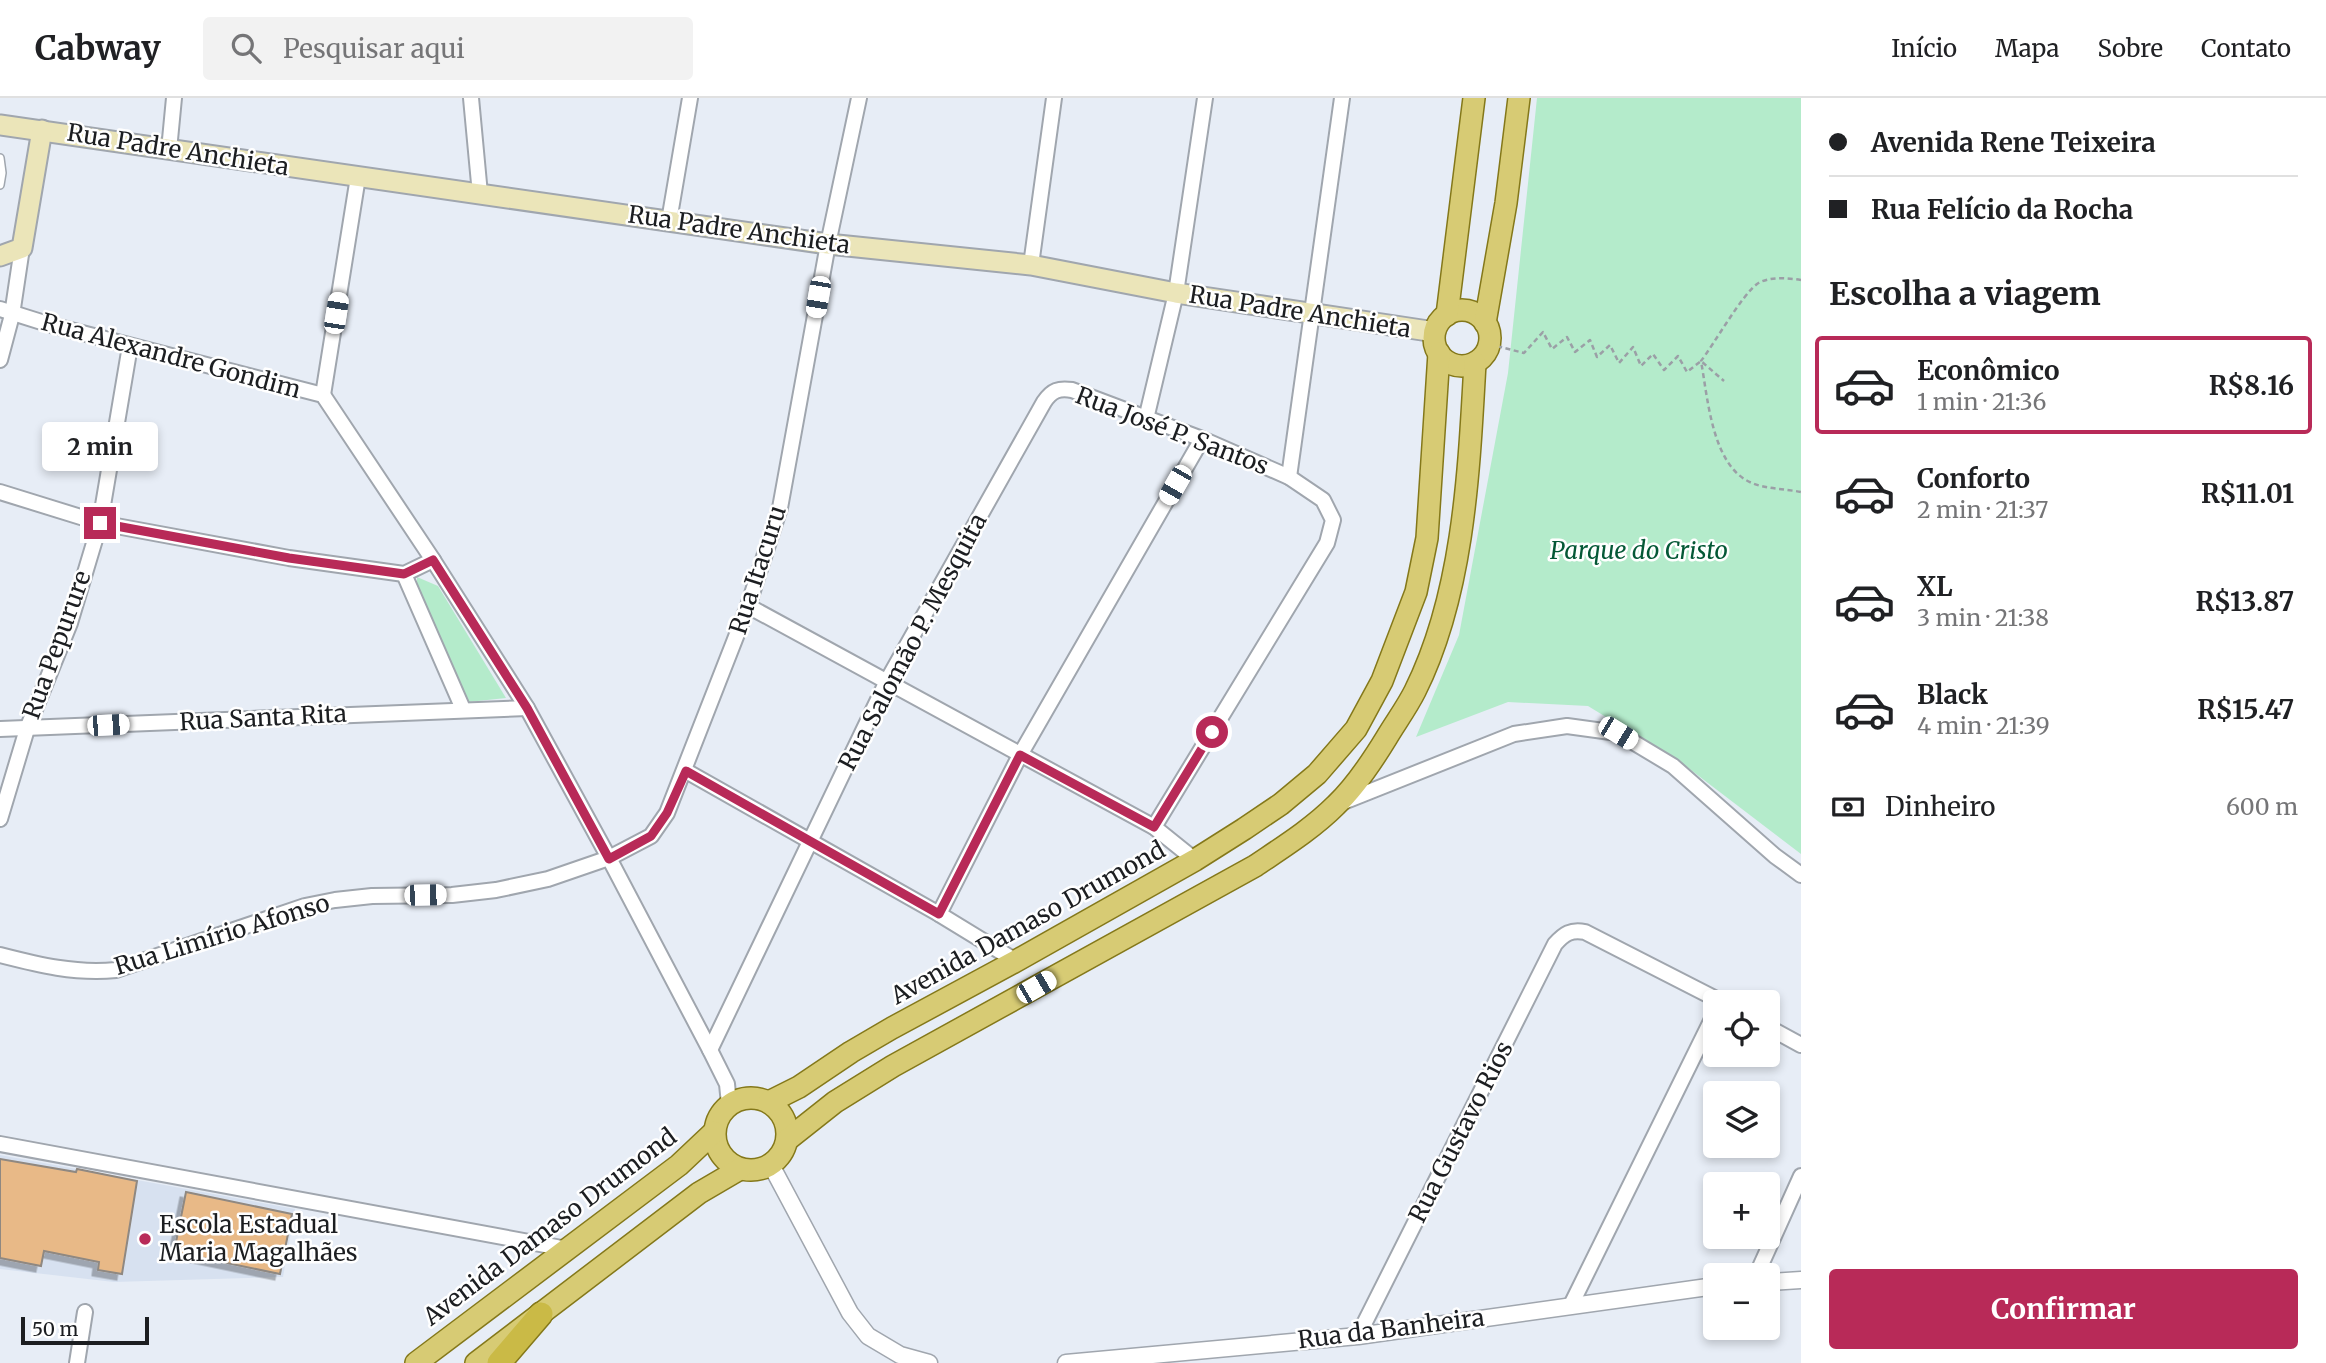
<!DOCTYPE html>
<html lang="pt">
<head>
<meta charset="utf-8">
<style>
  :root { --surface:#fff; --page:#f2f2f2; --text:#202124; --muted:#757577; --line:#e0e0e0; --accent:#b82a58 }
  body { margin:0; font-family:Merriweather,serif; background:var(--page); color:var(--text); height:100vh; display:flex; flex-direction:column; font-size:26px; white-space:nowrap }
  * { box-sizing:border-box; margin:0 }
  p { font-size:23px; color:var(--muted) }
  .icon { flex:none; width:38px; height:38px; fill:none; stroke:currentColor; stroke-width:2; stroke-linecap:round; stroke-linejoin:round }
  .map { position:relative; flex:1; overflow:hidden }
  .drawer { display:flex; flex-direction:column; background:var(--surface); width:525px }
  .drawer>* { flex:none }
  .hud { display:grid; align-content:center; height:154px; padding:0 28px; background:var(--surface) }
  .buttons { position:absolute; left:1703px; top:892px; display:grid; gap:14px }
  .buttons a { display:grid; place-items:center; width:77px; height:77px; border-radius:7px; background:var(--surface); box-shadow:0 4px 10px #0003; font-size:35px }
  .scale { position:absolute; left:21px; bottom:18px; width:128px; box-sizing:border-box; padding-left:7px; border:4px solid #1c1e21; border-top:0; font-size:19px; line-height:24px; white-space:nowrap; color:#1c1e21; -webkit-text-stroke:5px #fff; paint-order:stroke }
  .end { position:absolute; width:32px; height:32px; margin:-16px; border:9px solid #b82a58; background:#fff; box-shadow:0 0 0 4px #fff }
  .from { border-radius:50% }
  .bubble { position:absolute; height:49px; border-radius:7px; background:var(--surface); box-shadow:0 4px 10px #0003; font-size:23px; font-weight:700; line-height:49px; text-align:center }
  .car { position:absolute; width:21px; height:42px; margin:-21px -10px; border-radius:9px; box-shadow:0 0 5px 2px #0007; background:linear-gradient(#fff 24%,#345 0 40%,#fff 0 76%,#345 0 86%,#fff 0) }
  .hud b { display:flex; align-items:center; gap:24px; height:66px; font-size:26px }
  .hud b+b { border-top:2px solid var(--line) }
  .hud i { width:18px; height:18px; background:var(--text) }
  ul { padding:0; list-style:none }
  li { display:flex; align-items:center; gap:21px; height:98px; margin:0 14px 10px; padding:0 14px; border:4px solid transparent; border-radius:7px }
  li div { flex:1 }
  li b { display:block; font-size:26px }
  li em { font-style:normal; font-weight:700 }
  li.on { border-color:var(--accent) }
  li>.icon { width:63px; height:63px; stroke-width:1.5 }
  h2 { padding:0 28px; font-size:32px; line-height:84px }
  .pay { display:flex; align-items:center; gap:18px; height:77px; padding:0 28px; font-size:26px }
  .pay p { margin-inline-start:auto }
  .button { display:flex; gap:14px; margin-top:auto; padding:14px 28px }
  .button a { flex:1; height:80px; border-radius:7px; background:var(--accent); color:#fff; font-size:28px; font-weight:700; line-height:80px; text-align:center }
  header { display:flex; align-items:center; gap:42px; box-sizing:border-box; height:98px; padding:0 35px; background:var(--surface); border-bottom:2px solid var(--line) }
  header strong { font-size:33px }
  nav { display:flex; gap:38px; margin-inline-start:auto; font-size:24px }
  .search { width:490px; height:63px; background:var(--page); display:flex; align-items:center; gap:18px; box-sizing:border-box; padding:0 24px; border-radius:7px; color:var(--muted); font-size:26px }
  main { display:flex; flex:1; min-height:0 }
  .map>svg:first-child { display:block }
</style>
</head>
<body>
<header>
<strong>Cabway</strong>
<div class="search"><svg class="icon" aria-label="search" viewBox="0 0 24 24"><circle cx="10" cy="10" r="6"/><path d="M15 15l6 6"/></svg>Pesquisar aqui</div>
<nav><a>Início</a><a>Mapa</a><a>Sobre</a><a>Contato</a></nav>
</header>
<main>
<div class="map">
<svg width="1801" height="1265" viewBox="0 0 1801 1265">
  <defs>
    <filter id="shadow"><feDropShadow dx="-5.5" dy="5.5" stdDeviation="0" flood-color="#0004"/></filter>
  </defs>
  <rect width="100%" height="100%" fill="#e7edf6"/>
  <!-- built -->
  <polygon fill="#d7e1f0" points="0,1057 295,1111 283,1179 114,1184 0,1171"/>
  <!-- green -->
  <g fill="#b4ebcb">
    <polygon points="1537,0 1801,0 1801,756 1683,666 1588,608 1508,604 1416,639 1459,537 1508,275"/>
    <polygon points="417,479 438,488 506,600 468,604 417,490"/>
  </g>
  <!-- building -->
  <g fill="#e8b987" stroke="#8f8881" stroke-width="2" filter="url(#shadow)">
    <polygon points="0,1061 76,1074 77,1071 137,1083 122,1176 98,1172 99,1164 44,1153 41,1168 0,1160"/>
    <polygon points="186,1094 292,1116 280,1176 174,1154"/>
  </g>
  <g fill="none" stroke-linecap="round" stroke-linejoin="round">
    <defs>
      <polyline id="service" points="0,60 2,75 0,87"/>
      <g id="minor">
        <polyline points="471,0 480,96"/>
        <polyline points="169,52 174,0"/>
        <polyline points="669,123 690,0"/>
        <polyline points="1031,167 1054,0"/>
        <polyline points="0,211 51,227 323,297 433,462 527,610 609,760 710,952 727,986 729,1006"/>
        <polyline points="0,262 12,217 22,150"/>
        <polyline points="323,297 358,79"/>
        <polyline points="1146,321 1176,195 1205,0"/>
        <polyline points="1289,379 1342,0"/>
        <polyline points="0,394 100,425 289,460 404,476 433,462"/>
        <polyline points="404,476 463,611"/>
        <polyline points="748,508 1154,729 1195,762"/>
        <polyline points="0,631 527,610"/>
        <polyline points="686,673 939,816 1016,863"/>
        <polyline points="1341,705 1514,636 1567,628 1618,635 1673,668 1775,758 1801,777"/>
        <polyline points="0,721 27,631 70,525 100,425 130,248"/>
        <polyline points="939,816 1020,657 1202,341"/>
        <path d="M 0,857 C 39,867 75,876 116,872 L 305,808 L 335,802 L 372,798 L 452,797 L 496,792 L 548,781 L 609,760 L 651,738 L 667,715 L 748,508 L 780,410 L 828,146 L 859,0"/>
        <polyline points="1768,929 1801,947"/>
        <path d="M 710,952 L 887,583 L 1044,304 C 1052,292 1059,290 1072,292 L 1202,341 L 1289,379 L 1323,402 L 1333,422 L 1327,445 L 1154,729"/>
        <polyline points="0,1046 567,1151"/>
        <polyline points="1756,1178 1801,1078"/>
        <polyline points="1571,1207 1715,915"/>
        <path d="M 1358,1238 L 1555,846 C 1564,836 1571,831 1585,834 L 1724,905"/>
        <polyline points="77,1265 85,1214"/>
      </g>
      <g id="tertiary">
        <polyline points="771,1067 850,1215 868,1238 900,1257 929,1265"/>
        <polyline points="1768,1184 1801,1182"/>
        <polyline points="1066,1265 1358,1238 1715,1188"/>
      </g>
      <g id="secondary">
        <polyline points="0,27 828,146 1031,167 1176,195 1435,234"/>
        <polyline points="0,158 22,150 42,32"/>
      </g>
      <g id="primary">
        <circle cx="1462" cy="240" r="28"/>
        <polyline points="1447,217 1474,0"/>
        <polyline points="1485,225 1506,105 1519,0"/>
        <circle cx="751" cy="1036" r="36"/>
        <polyline points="769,1004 799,989 851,954 892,930 1016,863 1195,762 1244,731 1281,706 1317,676 1356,631 1382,583 1416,494 1427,440 1439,255"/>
        <path d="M 787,1042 L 835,1004 L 893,968 L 1255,768 C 1283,749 1312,731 1336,707 C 1356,688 1373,662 1387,639 C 1396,624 1407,609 1415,593 C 1464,495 1469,372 1475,265"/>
        <polyline points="416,1265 679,1067 714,1034"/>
        <polyline points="476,1265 699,1095 740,1071"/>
      </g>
      <polyline id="trunk" points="499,1265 541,1216"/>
    </defs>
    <!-- service casing -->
    <use href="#service" stroke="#a0a6ae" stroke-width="10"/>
    <!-- minor casing -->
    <use href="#minor" stroke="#a0a6ae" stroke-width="18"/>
    <!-- tertiary casing -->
    <use href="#tertiary" stroke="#a0a6ae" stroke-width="19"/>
    <!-- secondary casing -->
    <use href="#secondary" stroke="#a0a6ae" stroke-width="23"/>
    <!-- primary casing -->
    <use href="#primary" stroke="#84781a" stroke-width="24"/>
    <!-- trunk casing -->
    <use href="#trunk" stroke="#84781a" stroke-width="26"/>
    <!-- path -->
    <g stroke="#9b9fa6" stroke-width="2.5" stroke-dasharray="5 3.5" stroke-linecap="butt">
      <path d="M 1801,182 C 1788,180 1769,178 1757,186 C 1742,197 1714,246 1701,263 C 1708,301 1712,369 1752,385 C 1766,391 1786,391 1801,394"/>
      <polyline points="1489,246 1524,255 1543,234 1552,251 1567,239 1575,254 1590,242 1597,259 1610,247 1619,265 1633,249 1641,268 1653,256 1664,272 1678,258 1687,274 1701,263 1724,283"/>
    </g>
    <!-- service -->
    <use href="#service" stroke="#fff" stroke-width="7"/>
    <!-- minor -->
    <use href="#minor" stroke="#fff" stroke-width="14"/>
    <!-- tertiary -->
    <use href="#tertiary" stroke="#fff" stroke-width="16"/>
    <!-- secondary -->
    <use href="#secondary" stroke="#ebe5b9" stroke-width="19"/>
    <!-- primary -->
    <use href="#primary" stroke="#d7cb74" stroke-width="21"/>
    <!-- trunk -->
    <use href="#trunk" stroke="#caba46" stroke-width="23"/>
  </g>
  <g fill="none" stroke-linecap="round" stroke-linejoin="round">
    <!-- route -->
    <polyline stroke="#b82a58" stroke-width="9" points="100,425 289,460 404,476 433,462 527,610 609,761 651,738 667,715 686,673 939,816 1020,657 1154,729 1212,634"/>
  </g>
  <!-- markers -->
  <circle fill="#b82a58" stroke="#fff" stroke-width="2.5" cx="145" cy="1141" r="7"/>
  <g text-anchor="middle" stroke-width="5" stroke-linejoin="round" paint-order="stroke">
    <!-- street labels -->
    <g font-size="24" fill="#1c1e21" stroke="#fff">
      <text transform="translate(178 52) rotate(9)" y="8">Rua Padre Anchieta</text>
      <text transform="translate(739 132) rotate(8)" y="8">Rua Padre Anchieta</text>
      <text transform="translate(1300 214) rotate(9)" y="8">Rua Padre Anchieta</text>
      <text transform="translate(171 258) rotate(15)" y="8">Rua Alexandre Gondim</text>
      <text transform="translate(1172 333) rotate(21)" y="8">Rua José P. Santos</text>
      <text transform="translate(758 472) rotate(-72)" y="8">Rua Itacuru</text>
      <text transform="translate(913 544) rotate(-62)" y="8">Rua Salomão P. Mesquita</text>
      <text transform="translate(57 547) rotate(-70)" y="8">Rua Pepurure</text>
      <text transform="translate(263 620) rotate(-3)" y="8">Rua Santa Rita</text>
      <text transform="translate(1028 825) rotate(-29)" y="8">Avenida Damaso Drumond</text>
      <text transform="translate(222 837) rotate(-17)" y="8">Rua Limírio Afonso</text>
      <text transform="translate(1461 1034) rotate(-63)" y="8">Rua Gustavo Rios</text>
      <text transform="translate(550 1129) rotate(-37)" y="8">Avenida Damaso Drumond</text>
      <text transform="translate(1391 1231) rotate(-7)" y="8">Rua da Banheira</text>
    </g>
    <!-- park labels -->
    <g font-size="24" font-style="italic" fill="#045836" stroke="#fff">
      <text x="1639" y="461">Parque do Cristo</text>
    </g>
    <!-- poi labels -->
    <g font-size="24" fill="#1c1e21" stroke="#fff" text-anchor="start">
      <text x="159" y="1135">Escola Estadual<tspan x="159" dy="28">Maria Magalhães</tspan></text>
    </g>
  </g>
</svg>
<div class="buttons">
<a><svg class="icon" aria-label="locate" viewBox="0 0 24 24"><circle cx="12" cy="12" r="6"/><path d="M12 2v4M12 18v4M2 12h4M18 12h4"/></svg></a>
<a><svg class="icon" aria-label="layers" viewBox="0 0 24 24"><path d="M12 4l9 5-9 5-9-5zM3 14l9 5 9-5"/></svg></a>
<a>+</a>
<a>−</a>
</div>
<div class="scale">50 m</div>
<i class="end from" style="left:1212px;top:634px"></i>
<i class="end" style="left:100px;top:425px"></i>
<div class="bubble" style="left:42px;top:324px;width:116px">2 min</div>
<i class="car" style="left:818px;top:199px;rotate:190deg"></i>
<i class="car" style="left:336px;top:215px;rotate:9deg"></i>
<i class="car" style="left:1175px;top:387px;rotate:210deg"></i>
<i class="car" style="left:108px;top:627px;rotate:87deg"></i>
<i class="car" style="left:1618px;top:635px;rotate:121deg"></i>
<i class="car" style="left:425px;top:797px;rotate:89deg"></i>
<i class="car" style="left:1036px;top:889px;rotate:60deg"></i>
</div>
<section class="drawer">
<div class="hud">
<b><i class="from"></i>Avenida Rene Teixeira</b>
<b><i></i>Rua Felício da Rocha</b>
</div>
<h2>Escolha a viagem</h2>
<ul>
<li class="on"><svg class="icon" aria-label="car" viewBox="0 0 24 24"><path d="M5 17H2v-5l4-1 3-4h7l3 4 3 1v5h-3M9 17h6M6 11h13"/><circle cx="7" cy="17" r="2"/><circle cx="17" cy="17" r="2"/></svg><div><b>Econômico</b><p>1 min · 21:36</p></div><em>R$8.16</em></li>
<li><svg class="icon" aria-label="car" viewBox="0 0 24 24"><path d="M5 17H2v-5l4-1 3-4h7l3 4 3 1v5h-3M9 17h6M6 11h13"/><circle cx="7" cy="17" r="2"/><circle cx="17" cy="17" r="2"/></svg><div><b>Conforto</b><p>2 min · 21:37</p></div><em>R$11.01</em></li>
<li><svg class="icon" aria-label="car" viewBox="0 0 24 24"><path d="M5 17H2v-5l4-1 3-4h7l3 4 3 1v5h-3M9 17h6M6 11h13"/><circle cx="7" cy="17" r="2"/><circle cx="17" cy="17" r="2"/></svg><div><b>XL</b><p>3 min · 21:38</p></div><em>R$13.87</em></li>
<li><svg class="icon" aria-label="car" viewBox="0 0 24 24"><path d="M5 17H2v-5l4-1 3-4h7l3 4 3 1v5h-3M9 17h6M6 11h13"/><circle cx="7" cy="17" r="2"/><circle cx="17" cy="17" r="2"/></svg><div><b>Black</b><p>4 min · 21:39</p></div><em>R$15.47</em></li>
</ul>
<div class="pay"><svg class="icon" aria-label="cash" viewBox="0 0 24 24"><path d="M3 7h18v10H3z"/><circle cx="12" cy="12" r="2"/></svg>Dinheiro<p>600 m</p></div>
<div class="button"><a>Confirmar</a></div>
</section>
</main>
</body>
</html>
